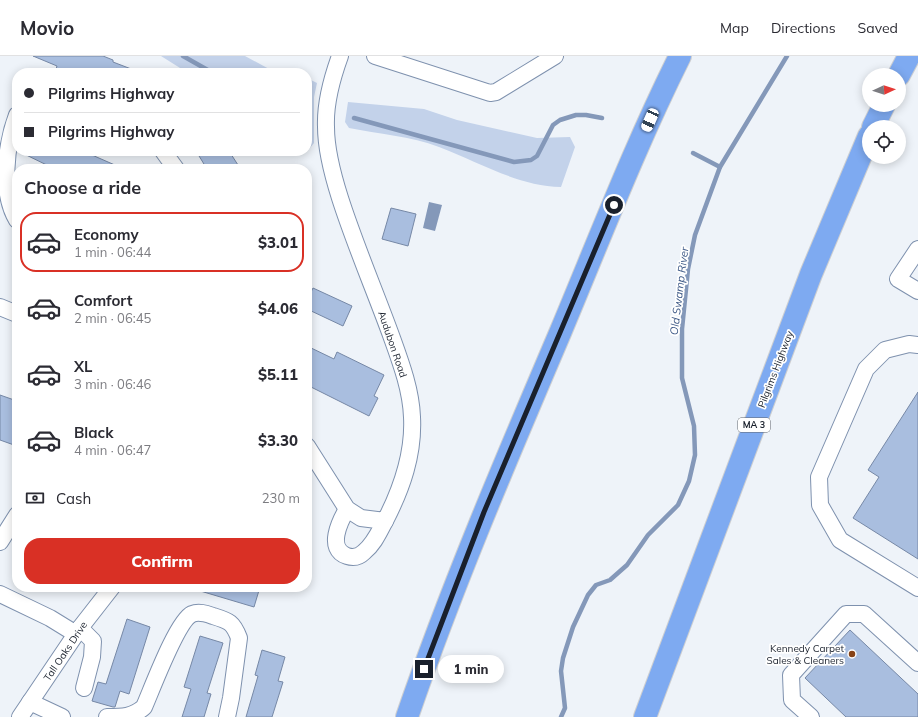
<!DOCTYPE html>
<html lang="en">
<head>
<meta charset="utf-8">
<style>
  :root { --surface:#fff; --page:#f7f7f7; --text:#2b2b33; --muted:#7c7c81; --line:#e1e1e2; --accent:#d93025 }
  body { margin:0; font-family:Mulish,sans-serif; background:var(--page); color:var(--text); height:100vh; display:flex; flex-direction:column; font-size:15px; white-space:nowrap }
  * { box-sizing:border-box; margin:0 }
  p { font-size:13px; color:var(--muted) }
  .icon { flex:none; width:22px; height:22px; fill:none; stroke:currentColor; stroke-width:2; stroke-linecap:round; stroke-linejoin:round }
  .map { position:relative; flex:1; overflow:hidden }
  .panel { position:absolute; left:12px; top:108px; width:300px; height:428px; display:flex; flex-direction:column; background:var(--surface); border-radius:16px; box-shadow:0 2px 10px #0003 }
  .panel>* { flex:none }
  .hud { position:absolute; left:12px; top:12px; width:300px; height:88px; border-radius:16px; box-shadow:0 2px 10px #0003; display:grid; align-content:center; height:88px; padding:0 12px; background:var(--surface) }
  .needle { width:26px; rotate:87deg }
  .fabs { position:absolute; left:862px; top:12px; display:grid; gap:8px }
  .fabs a { display:grid; place-items:center; width:44px; height:44px; border-radius:50%; background:var(--surface); box-shadow:0 2px 10px #0003; font-size:20px }
  .end { position:absolute; width:18px; height:18px; margin:-9px; border:5px solid #19202c; background:#fff; box-shadow:0 0 0 2px #fff }
  .from { border-radius:50% }
  .bubble { position:absolute; height:28px; border-radius:14px; background:var(--surface); box-shadow:0 2px 10px #0003; font-size:13px; font-weight:800; line-height:28px; text-align:center }
  .car { position:absolute; width:12px; height:24px; margin:-12px -6px; border-radius:5px; box-shadow:0 0 3px 1px #0007; background:linear-gradient(#fff 24%,#345 0 40%,#fff 0 76%,#345 0 86%,#fff 0) }
  .hud b { display:flex; align-items:center; gap:14px; height:38px; font-size:15px }
  .hud b+b { border-top:1px solid var(--line) }
  .hud i { width:10px; height:10px; background:var(--text) }
  ul { padding:0; list-style:none }
  li { display:flex; align-items:center; gap:12px; height:60px; margin:0 8px 6px; padding:0 4px; border:2px solid transparent; border-radius:16px }
  li div { flex:1 }
  li b { display:block; font-size:15px }
  li em { font-style:normal; font-weight:800 }
  li.selected { border-color:var(--accent) }
  li>.icon { width:36px; height:36px; stroke-width:1.5 }
  h2 { padding:0 12px; font-size:18px; line-height:48px }
  .pay { display:flex; align-items:center; gap:10px; height:44px; padding:0 12px; font-size:15px }
  .pay p { margin-inline-start:auto }
  .action { display:flex; gap:8px; margin-top:auto; padding:8px 12px }
  .action a { flex:1; height:46px; border-radius:16px; background:var(--accent); color:#fff; font-size:16px; font-weight:800; line-height:46px; text-align:center }
  header { display:flex; align-items:center; gap:24px; box-sizing:border-box; height:56px; padding:0 20px; background:var(--surface); border-bottom:1px solid var(--line) }
  header strong { font-size:19px }
  nav { display:flex; gap:22px; margin-inline-start:auto; font-size:14px }
  .map>svg:first-child { display:block }
</style>
</head>
<body>
<header>
<strong>Movio</strong>
<nav><a>Map</a><a>Directions</a><a>Saved</a></nav>
</header>
<div class="map">
<svg width="918" height="661" viewBox="0 0 918 661">
  <rect width="100%" height="100%" fill="#eef3f9"/>
  <!-- green -->
  <g fill="#c3d2ea">
    <polygon points="161,0 245,0 271,14 285,17 188,17"/>
    <polygon points="307,22 317,27 314,41 314,87 309,93 307,93"/>
    <path d="M 348,46 L 424,53 L 457,64 L 537,82 L 570,81 L 575,91 L 561,131 C 517,130 479,106 439,91 C 411,80 378,78 349,72 L 345,66 Z"/>
  </g>
  <!-- water -->
  <polygon fill="#8498b9" points="429,146 442,149 435,175 423,172"/>
  <g fill="none" stroke-linecap="round" stroke-linejoin="round">
    <!-- stream -->
    <g stroke="#8498b9" stroke-width="4.5">
      <polyline points="183,0 213,17"/>
      <polyline points="354,62 514,106 531,104 537,100 553,69 560,64 576,59 586,59 602,62"/>
      <polyline points="693,97 720,111"/>
      <polyline points="561,661 565,652 561,615 563,602 573,571 588,539 596,529 610,524 627,509 648,479 678,449 689,425 695,399 694,370 682,322 682,273 688,213 695,179 720,111 787,0"/>
    </g>
  </g>
  <!-- building -->
  <g fill="#a9bedf" stroke="#7688a6">
    <polygon points="33,0 103,0 113,4 113,6 139,16 66,17 56,13 57,10"/>
    <polygon points="18,95 93,95 92,99 124,113 55,113"/>
    <polygon points="196,95 229,95 238,109 232,113 207,113"/>
    <polygon points="391,152 416,158 408,190 382,183"/>
    <polygon points="313,232 352,250 343,270 307,253 307,244"/>
    <polygon points="307,290 334,303 337,296 384,319 374,340 378,342 369,360 307,329"/>
    <polygon points="918,336 918,503 853,462 879,421 868,414"/>
    <polygon points="0,339 17,345 17,380 14,389 0,384"/>
    <polygon points="198,531 260,531 254,551 197,534"/>
    <polygon points="127,563 150,571 129,638 120,635 115,651 113,651 92,645 98,626 106,628"/>
    <polygon points="850,574 918,638 918,661 846,661 805,622"/>
    <polygon points="200,580 223,587 207,637 211,638 204,661 182,661 191,633 184,631"/>
    <polygon points="262,594 285,601 278,625 283,626 272,661 246,661 258,620 255,619"/>
  </g>
  <g fill="none" stroke-linecap="round" stroke-linejoin="round">
    <defs>
      <g id="minor">
        <polyline points="375,0 490,37 496,36 555,0"/>
        <path d="M 17,59 C 6,88 0,136 17,164"/>
        <polyline points="163,95 176,113"/>
        <polyline points="918,193 898,223 918,235"/>
        <polyline points="0,251 17,258"/>
        <polyline points="918,289 909,288 885,294 866,313 819,421 820,449 840,484 918,532"/>
        <path d="M 307,390 L 347,453 L 361,462 L 385,465 C 402,432 414,398 412,361 C 411,334 401,307 392,282 C 375,235 355,189 340,142 C 333,120 326,95 326,71 C 325,48 332,22 340,0"/>
        <path d="M 347,453 C 340,465 326,493 347,500 C 353,502 359,501 364,496 C 374,488 379,476 385,465"/>
        <polyline points="0,486 17,459"/>
        <polyline points="0,538 50,562 76,578"/>
        <polyline points="80,572 93,585 92,601 84,632"/>
        <polyline points="30,646 62,661"/>
        <polyline points="20,661 80,572 112,531"/>
        <path d="M 107,661 C 122,661 133,661 144,651 C 152,633 177,565 192,558 C 199,555 207,558 213,560 C 229,565 233,566 239,582 L 231,642 L 227,661"/>
        <polyline points="811,661 792,644 791,619 846,558 864,558 918,607"/>
      </g>
      <g id="highway">
        <polyline points="899,19 909,0"/>
        <polyline points="873,71 884,49"/>
        <path d="M 407,661 C 452,530 506,404 560,277 C 599,184 635,90 680,0"/>
        <polyline points="645,661 811,218 869,80"/>
      </g>
    </defs>
    <!-- minor casing -->
    <use href="#minor" stroke="#7e91ae" stroke-width="18"/>
    <!-- highway casing -->
    <use href="#highway" stroke="#ccced1" stroke-width="24"/>
    <!-- minor -->
    <use href="#minor" stroke="#fff" stroke-width="16"/>
    <!-- highway -->
    <use href="#highway" stroke="#7eaaf1" stroke-width="22"/>
  </g>
  <g fill="none" stroke-linecap="round" stroke-linejoin="round">
    <!-- route -->
    <polyline stroke="#19202c" stroke-width="5" points="424,613 484,456 614,149"/>
  </g>
  <!-- markers -->
  <circle fill="#874317" stroke="#fff" stroke-width="1.5" cx="852" cy="598" r="4"/>
  <g text-anchor="middle" stroke-width="3.5" stroke-linejoin="round" paint-order="stroke">
    <!-- shield labels -->
    <rect fill="#fff" stroke="#5e636b" stroke-width="1" x="738" y="362" width="32" height="14" rx="3"/>
    <g font-size="9" font-weight="bold" fill="#19202c">
      <text x="754" y="372">MA 3</text>
    </g>
    <!-- street labels -->
    <g font-size="10" fill="#19202c" stroke="#fff">
      <text transform="translate(393 288) rotate(71)" y="4">Audubon Road</text>
      <text transform="translate(775 313) rotate(-69)" y="4">Pilgrims Highway</text>
      <text transform="translate(65 595) rotate(-56)" y="4">Tall Oaks Drive</text>
    </g>
    <!-- poi labels -->
    <g font-size="10" fill="#19202c" stroke="#fff" text-anchor="end">
      <text x="844" y="596">Kennedy Carpet<tspan x="844" dy="12">Sales &amp; Cleaners</tspan></text>
    </g>
    <!-- water labels -->
    <g font-size="11" font-style="italic" fill="#3a5684" stroke="#fff">
      <text transform="translate(679 235) rotate(-83)" y="4">Old Swamp River</text>
    </g>
  </g>
</svg>
<div class="fabs">
<a><svg class="needle" viewBox="-14 -14 28 28"><path d="M0-13l5 13h-10z" fill="#e53935"/><path d="M0 13l5-13h-10z" fill="#7c7c81"/></svg></a>
<a><svg class="icon" aria-label="locate" viewBox="0 0 24 24"><circle cx="12" cy="12" r="6"/><path d="M12 2v4M12 18v4M2 12h4M18 12h4"/></svg></a>
</div>
<i class="end from" style="left:614px;top:149px"></i>
<i class="end" style="left:424px;top:613px"></i>
<div class="bubble" style="left:438px;top:599px;width:66px">1 min</div>
<i class="car" style="left:650px;top:64px;rotate:204deg"></i>
<div class="hud">
<b><i class="from"></i>Pilgrims Highway</b>
<b><i></i>Pilgrims Highway</b>
</div>
<section class="panel">
<h2>Choose a ride</h2>
<ul>
<li class="selected"><svg class="icon" aria-label="car" viewBox="0 0 24 24"><path d="M5 17H2v-5l4-1 3-4h7l3 4 3 1v5h-3M9 17h6M6 11h13"/><circle cx="7" cy="17" r="2"/><circle cx="17" cy="17" r="2"/></svg><div><b>Economy</b><p>1 min · 06:44</p></div><em>$3.01</em></li>
<li><svg class="icon" aria-label="car" viewBox="0 0 24 24"><path d="M5 17H2v-5l4-1 3-4h7l3 4 3 1v5h-3M9 17h6M6 11h13"/><circle cx="7" cy="17" r="2"/><circle cx="17" cy="17" r="2"/></svg><div><b>Comfort</b><p>2 min · 06:45</p></div><em>$4.06</em></li>
<li><svg class="icon" aria-label="car" viewBox="0 0 24 24"><path d="M5 17H2v-5l4-1 3-4h7l3 4 3 1v5h-3M9 17h6M6 11h13"/><circle cx="7" cy="17" r="2"/><circle cx="17" cy="17" r="2"/></svg><div><b>XL</b><p>3 min · 06:46</p></div><em>$5.11</em></li>
<li><svg class="icon" aria-label="car" viewBox="0 0 24 24"><path d="M5 17H2v-5l4-1 3-4h7l3 4 3 1v5h-3M9 17h6M6 11h13"/><circle cx="7" cy="17" r="2"/><circle cx="17" cy="17" r="2"/></svg><div><b>Black</b><p>4 min · 06:47</p></div><em>$3.30</em></li>
</ul>
<div class="pay"><svg class="icon" aria-label="cash" viewBox="0 0 24 24"><path d="M3 7h18v10H3z"/><circle cx="12" cy="12" r="2"/></svg>Cash<p>230 m</p></div>
<div class="action"><a>Confirm</a></div>
</section>
</div>
</body>
</html>
